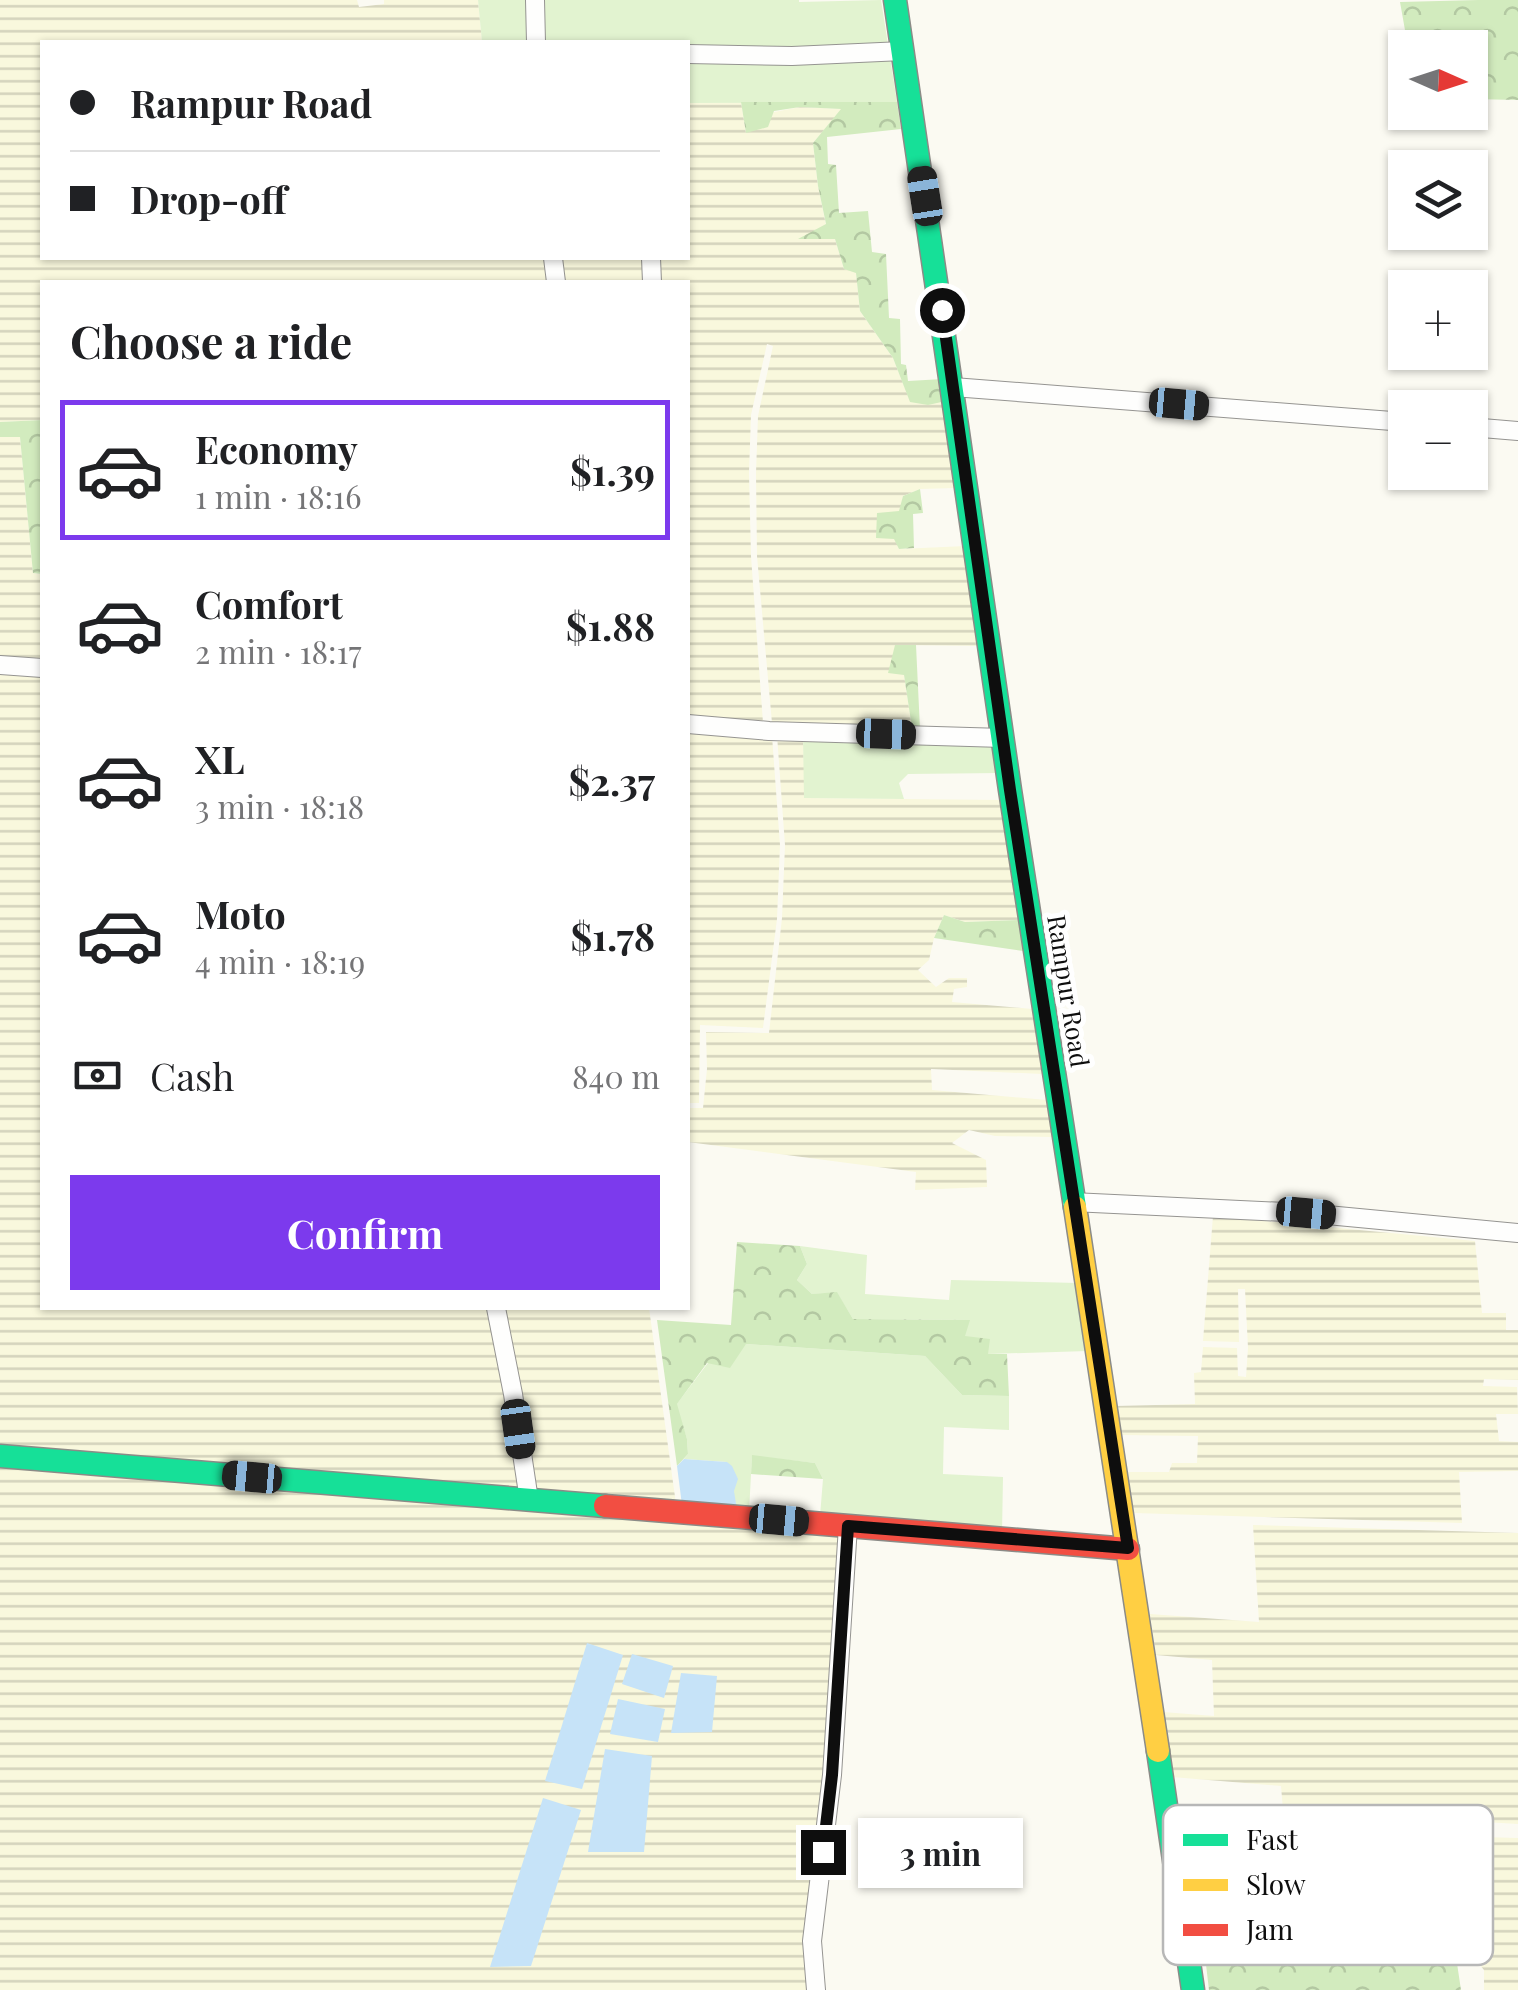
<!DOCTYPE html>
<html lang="en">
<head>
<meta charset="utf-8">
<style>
  :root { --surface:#fff; --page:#f2f2f2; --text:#202124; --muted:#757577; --line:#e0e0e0; --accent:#7c3aed }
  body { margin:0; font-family:"Playfair Display",serif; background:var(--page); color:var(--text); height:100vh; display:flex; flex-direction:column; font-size:38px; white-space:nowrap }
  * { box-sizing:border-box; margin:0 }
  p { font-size:32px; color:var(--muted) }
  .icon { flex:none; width:55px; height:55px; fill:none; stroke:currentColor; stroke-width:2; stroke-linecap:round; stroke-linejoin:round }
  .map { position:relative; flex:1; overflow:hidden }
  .drawer { position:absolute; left:40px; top:280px; width:650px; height:1030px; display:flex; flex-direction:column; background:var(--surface); border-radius:0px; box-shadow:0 2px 8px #0004 }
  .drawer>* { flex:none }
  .top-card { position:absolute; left:40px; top:40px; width:650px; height:220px; border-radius:0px; box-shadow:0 2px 8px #0004; display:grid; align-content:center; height:220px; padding:0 30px; background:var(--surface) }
  .needle { width:65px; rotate:93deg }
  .fabs { position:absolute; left:1388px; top:30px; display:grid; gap:20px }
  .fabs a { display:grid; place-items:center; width:100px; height:100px; border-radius:0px; background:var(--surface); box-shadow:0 2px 8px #0004; font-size:50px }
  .end { position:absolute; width:45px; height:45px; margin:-22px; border:12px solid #0e0e0e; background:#fff; box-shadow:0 0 0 5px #fff }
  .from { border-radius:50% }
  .bubble { position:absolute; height:70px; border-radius:0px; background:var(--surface); box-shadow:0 2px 8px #0004; font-size:32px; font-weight:700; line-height:70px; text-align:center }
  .car { position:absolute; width:30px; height:60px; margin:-30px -15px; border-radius:12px; box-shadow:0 0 8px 2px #0007; background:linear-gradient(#222 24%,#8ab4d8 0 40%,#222 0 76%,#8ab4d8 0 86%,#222 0) }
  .top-card b { display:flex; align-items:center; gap:35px; height:95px; font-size:38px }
  .top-card b+b { border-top:2px solid var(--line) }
  .top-card i { width:25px; height:25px; background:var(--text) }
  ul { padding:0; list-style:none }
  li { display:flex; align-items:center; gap:30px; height:140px; margin:0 20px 15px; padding:0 10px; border:5px solid transparent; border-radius:0px }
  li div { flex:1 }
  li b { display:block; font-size:38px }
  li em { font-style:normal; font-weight:700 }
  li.on { border-color:var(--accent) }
  li>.icon { width:90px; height:90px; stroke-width:1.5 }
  h2 { padding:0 30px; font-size:45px; line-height:120px }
  .pay { display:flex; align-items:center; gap:25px; height:110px; padding:0 30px; font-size:38px }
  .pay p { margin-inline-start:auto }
  .button { display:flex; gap:20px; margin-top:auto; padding:20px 30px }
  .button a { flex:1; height:115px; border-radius:0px; background:var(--accent); color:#fff; font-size:40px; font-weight:700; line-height:115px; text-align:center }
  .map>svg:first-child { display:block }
</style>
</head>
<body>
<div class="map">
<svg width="1518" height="1990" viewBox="0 0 1518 1990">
  <defs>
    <pattern id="farmland-rules" width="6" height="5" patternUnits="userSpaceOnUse" patternTransform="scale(2.5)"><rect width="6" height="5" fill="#f9f8dd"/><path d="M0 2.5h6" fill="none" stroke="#d4d3bc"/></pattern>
    <pattern id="forest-crowns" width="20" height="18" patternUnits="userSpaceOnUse" patternTransform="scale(2.5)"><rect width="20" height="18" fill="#d2ebbe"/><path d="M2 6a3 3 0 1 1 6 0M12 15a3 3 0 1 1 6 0" fill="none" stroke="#b3c8a2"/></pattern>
  </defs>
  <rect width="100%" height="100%" fill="#fbfaf2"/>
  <!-- farmland -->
  <g fill="url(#farmland-rules)">
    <polygon points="0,0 357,0 359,7 384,4 384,0 478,0 482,42 42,42 42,258 688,258 688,103 741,102 746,133 774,112 800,107 842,109 813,143 818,186 826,225 800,239 835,239 844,269 856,272 860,311 893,358 910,401 946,401 956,488 920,489 903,496 895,539 899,549 966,546 981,646 895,645 904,675 912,728 772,723 757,556 756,473 758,416 773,346 767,344 751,415 749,473 751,556 763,723 688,717 688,282 42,282 42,420 0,422"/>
    <polygon points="0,437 20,437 33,573 42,574 42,662 0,659"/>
    <polygon points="0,671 42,674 42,1308 649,1308 676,1504 0,1447"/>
    <polygon points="688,729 772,736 780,845 777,919 763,1028 700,1025 699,1103 688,1103"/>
    <polygon points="777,735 803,736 805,798 1003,800 1019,920 965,922 944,915 934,938 929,960 918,970 936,987 949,978 967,978 967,987 954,989 952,1002 1032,1009 1043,1074 931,1069 932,1090 1047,1100 1052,1137 995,1136 969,1130 952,1143 986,1160 987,1187 915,1190 916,1172 688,1142 688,1108 703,1108 707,1069 706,1032 769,1033 782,918 785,845"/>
    <polygon points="1213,1216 1475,1241 1482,1313 1506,1313 1506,1330 1518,1330 1518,1380 1484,1379 1483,1386 1517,1387 1518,1414 1496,1414 1499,1441 1518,1442 1518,1471 1459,1472 1462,1523 1134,1513 1128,1472 1169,1472 1172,1463 1197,1463 1198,1436 1120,1435 1115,1406 1195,1404 1194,1373 1201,1372 1203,1347 1237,1348 1238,1376 1246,1377 1248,1348 1245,1289 1238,1289 1239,1342 1203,1341"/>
    <polygon points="0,1456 848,1526 816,1990 0,1990"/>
    <polygon points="1253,1525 1518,1533 1518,1824 1283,1810 1281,1786 1172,1777 1163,1712 1214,1716 1212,1660 1156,1655 1150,1614 1259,1622"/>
    <polygon points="1413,1835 1518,1838 1518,1990 1484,1990 1484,1970 1469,1952 1464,1919 1403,1912"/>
  </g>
  <!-- grass -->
  <g fill="#e2f3d0">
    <polygon points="478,0 799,0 799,2 881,0 897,102 688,103 688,42 482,42"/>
    <polygon points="803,736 995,742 1000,773 908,774 899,783 904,799 804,798"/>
    <polygon points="800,1246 867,1255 865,1294 949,1300 951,1280 1078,1283 1088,1351 988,1354 964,1336 969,1320 853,1319 837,1293 812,1294 797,1280 807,1264"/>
    <polygon points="746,1344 925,1356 962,1395 1009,1396 1009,1430 944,1427 943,1474 1003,1477 1002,1533 820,1516 823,1479 815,1463 752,1456 749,1512 737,1510 727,1462 684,1459 688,1454 687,1439 676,1405 708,1363"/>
  </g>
  <!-- forest -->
  <g fill="url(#forest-crowns)">
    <polygon points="1478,0 1518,0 1518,100 1470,99 1470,48 1408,47 1400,2"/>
    <polygon points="741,102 897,102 901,129 827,137 828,164 836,165 839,213 868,211 872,252 886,254 889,318 900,319 901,364 906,365 908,381 943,379 946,401 928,405 910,402 893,358 860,311 856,273 844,269 835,239 798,239 826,224 818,186 813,143 841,109 800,107 774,111 768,127 746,133"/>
    <polygon points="42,420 42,574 33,573 20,437 0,437 0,422"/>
    <polygon points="920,489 923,513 913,514 914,548 899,549 894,539 876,538 877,513 899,511 903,496"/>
    <polygon points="895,645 916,645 920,729 912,728 904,675 888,673"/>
    <polygon points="944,915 965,922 1019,920 1023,951 934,938"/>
    <polygon points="737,1242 800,1246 807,1264 797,1280 812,1294 837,1292 853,1319 970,1320 965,1336 990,1339 988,1354 1007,1354 1009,1396 962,1395 925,1356 746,1344 730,1368 707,1363 677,1404 687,1439 688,1454 677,1466 657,1320 731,1325"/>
    <polygon points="752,1455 815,1463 823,1479 751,1474"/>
    <polygon points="1189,1820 1407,1830 1397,1917 1452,1930 1461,1990 1209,1990"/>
  </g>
  <!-- water -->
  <g fill="#c6e3f8">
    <polygon points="684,1459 727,1462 732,1466 738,1479 734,1491 737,1510 682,1505 677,1466"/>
    <polygon points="587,1643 623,1655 582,1789 545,1781"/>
    <polygon points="632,1654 673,1666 664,1698 622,1684"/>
    <polygon points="681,1673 717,1676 712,1732 671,1733"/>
    <polygon points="618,1699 665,1709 658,1742 610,1734"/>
    <polygon points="605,1749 652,1756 644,1852 588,1852"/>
    <polygon points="543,1798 581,1810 531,1966 490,1967"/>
  </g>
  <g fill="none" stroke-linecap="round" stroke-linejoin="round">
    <defs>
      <g id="street">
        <polyline points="535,0 536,42"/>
        <polyline points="688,54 792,56 903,51"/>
        <polyline points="553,258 556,282"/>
        <polyline points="651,258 652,282"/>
        <polyline points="953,387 1405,422"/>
        <polyline points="1470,427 1518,431"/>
        <polyline points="0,665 42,668"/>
        <polyline points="688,724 769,731 1003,738"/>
        <polyline points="1072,1202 1306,1213 1518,1233"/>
        <polyline points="496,1308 513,1394 529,1500"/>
        <polyline points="816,1990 812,1941 832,1775 848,1526"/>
      </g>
      <g id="fast">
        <polyline points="895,0 1010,790 1075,1207"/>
        <polyline points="0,1456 605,1506"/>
        <polyline points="1158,1751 1193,1990"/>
      </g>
      <polyline id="slow" points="1075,1207 1158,1751"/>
      <polyline id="jam" points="605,1506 1128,1549"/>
    </defs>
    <!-- street casing -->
    <use href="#street" stroke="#959491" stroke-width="20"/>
    <!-- fast casing -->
    <use href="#fast" stroke="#8b8b87" stroke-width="25"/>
    <!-- slow casing -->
    <use href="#slow" stroke="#8b8b87" stroke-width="25"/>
    <!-- jam casing -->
    <use href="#jam" stroke="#8b8b87" stroke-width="25"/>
    <!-- street -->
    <use href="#street" stroke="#fefefd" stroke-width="18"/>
    <!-- fast -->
    <use href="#fast" stroke="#16e098" stroke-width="22"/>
    <!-- slow -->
    <use href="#slow" stroke="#ffcf43" stroke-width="22"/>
    <!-- jam -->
    <use href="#jam" stroke="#f24e42" stroke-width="22"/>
  </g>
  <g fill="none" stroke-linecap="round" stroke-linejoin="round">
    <!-- route -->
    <polyline stroke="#0e0e0e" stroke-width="12" points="823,1852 832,1775 848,1526 1128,1548 1010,790 942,310"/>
  </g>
  <g text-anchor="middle" stroke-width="10" stroke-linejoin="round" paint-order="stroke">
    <!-- street labels -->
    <g font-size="25" fill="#0e0e0e" stroke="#fff">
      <text transform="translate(1068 991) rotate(81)" y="9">Rampur Road</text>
    </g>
  </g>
  <!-- legend -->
  <rect x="1163" y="1805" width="330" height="160" rx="15" fill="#fff" stroke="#b7b7b7" stroke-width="2.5"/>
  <rect x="1183" y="1834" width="45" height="12" fill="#16e098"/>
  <rect x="1183" y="1879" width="45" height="12" fill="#ffcf43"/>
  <rect x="1183" y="1924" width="45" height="12" fill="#f24e42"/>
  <g font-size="28" fill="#0e0e0e">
    <text x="1246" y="1850">Fast</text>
    <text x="1246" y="1895">Slow</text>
    <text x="1246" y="1940">Jam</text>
  </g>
</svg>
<div class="fabs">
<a><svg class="needle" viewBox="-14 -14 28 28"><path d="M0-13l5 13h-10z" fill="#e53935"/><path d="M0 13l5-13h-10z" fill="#757577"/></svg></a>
<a><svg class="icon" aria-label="layers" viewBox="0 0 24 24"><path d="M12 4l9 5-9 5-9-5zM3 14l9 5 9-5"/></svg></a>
<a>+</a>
<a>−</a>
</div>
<i class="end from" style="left:942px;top:310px"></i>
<i class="end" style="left:823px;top:1852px"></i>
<div class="bubble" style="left:858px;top:1818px;width:165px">3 min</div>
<i class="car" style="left:925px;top:196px;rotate:351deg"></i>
<i class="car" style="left:1179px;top:404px;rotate:95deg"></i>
<i class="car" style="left:886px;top:734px;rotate:92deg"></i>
<i class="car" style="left:1306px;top:1213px;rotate:95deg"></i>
<i class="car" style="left:518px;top:1429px;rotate:172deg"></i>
<i class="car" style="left:252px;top:1477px;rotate:275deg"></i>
<i class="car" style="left:779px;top:1520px;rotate:95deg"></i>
<div class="top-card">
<b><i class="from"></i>Rampur Road</b>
<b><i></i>Drop-off</b>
</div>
<section class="drawer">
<h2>Choose a ride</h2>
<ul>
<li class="on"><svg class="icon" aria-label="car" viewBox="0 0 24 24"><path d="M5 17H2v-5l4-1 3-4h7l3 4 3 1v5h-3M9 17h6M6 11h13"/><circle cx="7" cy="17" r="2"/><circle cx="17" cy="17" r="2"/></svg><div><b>Economy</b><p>1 min · 18:16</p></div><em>$1.39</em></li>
<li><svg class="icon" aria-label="car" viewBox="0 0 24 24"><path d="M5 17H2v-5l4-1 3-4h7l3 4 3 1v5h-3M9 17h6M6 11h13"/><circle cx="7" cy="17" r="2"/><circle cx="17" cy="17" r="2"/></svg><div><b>Comfort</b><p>2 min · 18:17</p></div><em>$1.88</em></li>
<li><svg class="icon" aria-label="car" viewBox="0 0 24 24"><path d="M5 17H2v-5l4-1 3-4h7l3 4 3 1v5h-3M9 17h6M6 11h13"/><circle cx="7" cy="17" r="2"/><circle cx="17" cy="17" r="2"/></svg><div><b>XL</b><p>3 min · 18:18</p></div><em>$2.37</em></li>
<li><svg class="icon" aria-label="car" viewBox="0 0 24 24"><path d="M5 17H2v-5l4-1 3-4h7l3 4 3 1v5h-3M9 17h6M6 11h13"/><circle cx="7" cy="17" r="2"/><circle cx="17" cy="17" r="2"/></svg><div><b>Moto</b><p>4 min · 18:19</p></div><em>$1.78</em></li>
</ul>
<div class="pay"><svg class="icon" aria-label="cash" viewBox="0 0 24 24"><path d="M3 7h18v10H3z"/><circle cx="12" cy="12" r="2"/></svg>Cash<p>840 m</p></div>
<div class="button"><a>Confirm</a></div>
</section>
</div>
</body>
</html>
